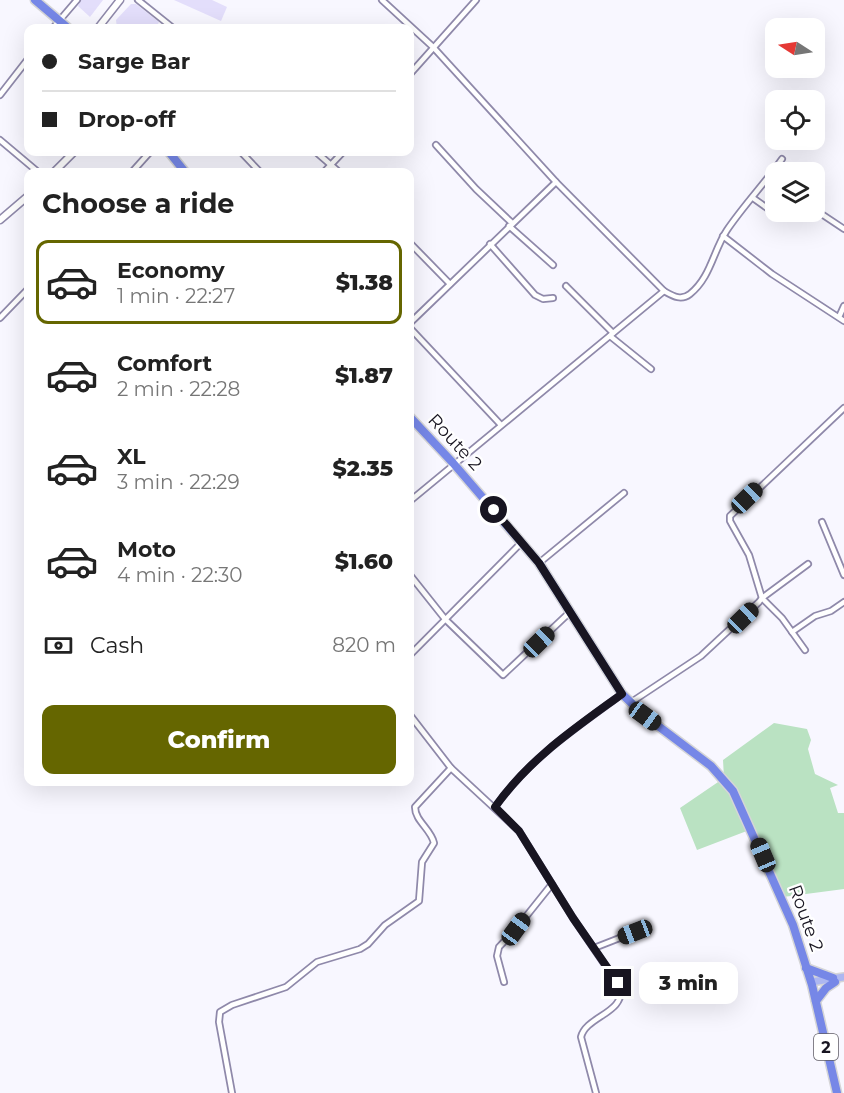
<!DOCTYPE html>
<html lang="en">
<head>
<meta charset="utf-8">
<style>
  :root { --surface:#fff; --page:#f6f6f6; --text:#222; --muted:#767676; --line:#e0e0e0; --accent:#656600 }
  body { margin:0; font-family:Montserrat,sans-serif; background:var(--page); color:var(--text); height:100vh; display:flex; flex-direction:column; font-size:22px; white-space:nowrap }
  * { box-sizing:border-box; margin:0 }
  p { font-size:20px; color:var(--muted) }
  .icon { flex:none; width:33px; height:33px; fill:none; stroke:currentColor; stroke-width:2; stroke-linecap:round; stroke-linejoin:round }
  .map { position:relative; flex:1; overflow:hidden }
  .sheet { position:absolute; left:24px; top:168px; width:390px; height:618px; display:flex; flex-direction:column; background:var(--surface); border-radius:12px; box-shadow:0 6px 24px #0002 }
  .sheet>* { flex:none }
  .guide { position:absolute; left:24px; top:24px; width:390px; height:132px; border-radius:12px; box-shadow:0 6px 24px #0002; display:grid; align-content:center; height:132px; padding:0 18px; background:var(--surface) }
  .needle { width:39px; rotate:282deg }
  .controls { position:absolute; left:765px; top:18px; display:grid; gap:12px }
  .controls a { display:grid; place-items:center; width:60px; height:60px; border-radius:12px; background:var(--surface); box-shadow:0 6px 24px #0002; font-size:30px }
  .end { position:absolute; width:27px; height:27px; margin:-14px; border:8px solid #181521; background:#fff; box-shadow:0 0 0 3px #fff }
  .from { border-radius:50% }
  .bubble { position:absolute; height:42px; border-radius:12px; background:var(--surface); box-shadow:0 6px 24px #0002; font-size:20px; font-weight:800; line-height:42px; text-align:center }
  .car { position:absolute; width:18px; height:36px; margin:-18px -9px; border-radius:8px; box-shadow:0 0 4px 2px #0007; background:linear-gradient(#222 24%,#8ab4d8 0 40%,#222 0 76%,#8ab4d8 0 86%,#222 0) }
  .guide b { display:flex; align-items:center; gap:21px; height:57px; font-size:22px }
  .guide b+b { border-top:2px solid var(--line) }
  .guide i { width:15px; height:15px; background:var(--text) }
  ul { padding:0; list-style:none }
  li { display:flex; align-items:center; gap:18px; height:84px; margin:0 12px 9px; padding:0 6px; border:3px solid transparent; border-radius:12px }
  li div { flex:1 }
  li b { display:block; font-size:22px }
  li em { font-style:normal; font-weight:800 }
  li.current { border-color:var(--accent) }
  li>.icon { width:54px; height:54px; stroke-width:1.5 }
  h2 { padding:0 18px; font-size:27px; line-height:72px }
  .pay { display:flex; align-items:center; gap:15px; height:66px; padding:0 18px; font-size:22px }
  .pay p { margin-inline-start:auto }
  .primary-button { display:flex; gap:12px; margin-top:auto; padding:12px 18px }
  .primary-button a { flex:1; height:69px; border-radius:12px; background:var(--accent); color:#fff; font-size:24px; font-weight:800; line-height:69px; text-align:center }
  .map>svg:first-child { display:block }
</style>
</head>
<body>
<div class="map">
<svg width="844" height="1093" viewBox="0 0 844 1093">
  <rect width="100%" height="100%" fill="#f8f7ff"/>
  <!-- green -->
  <polygon fill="#bae2c2" points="774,723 807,729 811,740 808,749 815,774 838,785 830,788 838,813 844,813 844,889 783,897 752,829 697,850 680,808 724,778 723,760"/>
  <!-- building -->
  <g fill="#e3defb">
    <polygon points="81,0 103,0 90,17 78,6"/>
    <polygon points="174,0 212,0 227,7 221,21"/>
    <polygon points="131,4 136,4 159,22 156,28 117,28 116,20"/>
  </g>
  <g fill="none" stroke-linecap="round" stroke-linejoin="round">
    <defs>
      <g id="street">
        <polyline points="138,0 173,28"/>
        <path d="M 382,0 L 433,47 L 556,182 L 664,291 C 673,296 681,301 690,294 C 711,277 713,251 727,230 C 744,205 765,183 782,159"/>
        <polyline points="53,28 77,0"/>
        <polyline points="410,74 476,0"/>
        <polyline points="0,95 28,59"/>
        <polyline points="0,140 38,172"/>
        <polyline points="436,145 476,189 512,223"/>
        <polyline points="241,152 260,172"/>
        <polyline points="316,152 339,172"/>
        <polyline points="132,172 150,152"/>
        <polyline points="324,172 343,152"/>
        <polyline points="753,198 781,218 786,216 789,212"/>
        <polyline points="814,209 844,229"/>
        <polyline points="509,226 553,265"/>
        <polyline points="723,236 772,274 844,321"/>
        <polyline points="410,243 450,284"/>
        <polyline points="490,244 535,295 543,299 553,298"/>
        <polyline points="566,286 613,333"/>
        <polyline points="839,317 844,306"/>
        <polyline points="0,318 28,289"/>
        <polyline points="410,323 556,182"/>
        <polyline points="410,328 501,425"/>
        <polyline points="610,336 651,369"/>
        <polyline points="410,501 664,291"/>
        <polyline points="822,522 844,575"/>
        <polyline points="539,563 624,493"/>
        <polyline points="410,575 445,619 503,675 570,612"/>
        <polyline points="792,632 815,616 831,611 844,602"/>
        <polyline points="805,650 782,618 762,598 808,564"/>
        <polyline points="410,655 522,542"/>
        <polyline points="630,703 701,656 759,602 762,598 749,555 730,521 730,516 844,408"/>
        <path d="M 410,715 L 451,768 L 519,831 L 573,918 L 620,987 C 626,1013 586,1016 581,1037 L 596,1093"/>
        <path d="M 495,807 C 531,757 573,730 622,694"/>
        <polyline points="594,948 635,932"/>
        <polyline points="504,982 497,956 499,947 516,929 552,884"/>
        <path d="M 232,1093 L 219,1022 L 220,1012 L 232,1005 L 286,987 L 317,962 L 360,949 L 368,944 L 385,925 L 419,901 L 422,862 L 434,843 C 431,829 415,821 415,807 L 451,768"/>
      </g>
      <g id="secondary">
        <polyline points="98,28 120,0"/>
        <polyline points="54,172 74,152"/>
        <polyline points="0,220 28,196"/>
      </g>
      <polyline id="primary" points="811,982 844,977"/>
      <g id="highway">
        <polyline points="35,0 68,28"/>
        <polyline points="169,152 185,172"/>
        <polyline points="410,417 453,463 539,563 622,694 645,716 711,766 733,791 793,925 812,985 837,1093"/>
        <polyline points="806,968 833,978"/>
        <polyline points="816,1001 826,988 835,982"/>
      </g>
    </defs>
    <!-- street casing -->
    <use href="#street" stroke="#8f89aa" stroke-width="8"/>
    <!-- secondary casing -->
    <use href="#secondary" stroke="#8f89aa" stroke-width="9"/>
    <!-- primary casing -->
    <use href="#primary" stroke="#d5d5d7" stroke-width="10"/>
    <!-- highway casing -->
    <use href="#highway" stroke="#d5d5d7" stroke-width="11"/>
    <!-- street -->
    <use href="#street" stroke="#fff" stroke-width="4.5"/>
    <!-- secondary -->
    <use href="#secondary" stroke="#fff" stroke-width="6"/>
    <!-- primary -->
    <use href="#primary" stroke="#adb7f1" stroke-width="7"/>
    <!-- highway -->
    <use href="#highway" stroke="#7687e7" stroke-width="8"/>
  </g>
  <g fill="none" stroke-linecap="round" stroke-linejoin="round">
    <!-- route -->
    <path stroke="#181521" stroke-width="8" d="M 494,510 L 539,563 L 622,694 C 574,729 530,758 495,807 L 519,831 L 573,918 L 618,983"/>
  </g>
  <g text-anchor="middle" stroke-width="4.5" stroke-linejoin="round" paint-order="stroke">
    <!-- shield labels -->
    <rect fill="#fff" stroke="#5d5b64" stroke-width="1.5" x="814" y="1034" width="24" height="26" rx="4.5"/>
    <g font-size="16" font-weight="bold" fill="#181521">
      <text x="826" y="1053">2</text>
    </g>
    <!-- street labels -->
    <g font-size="18" fill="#181521" stroke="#fff">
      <text transform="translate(455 442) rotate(47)" y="6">Route 2</text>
      <text transform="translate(806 918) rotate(70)" y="6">Route 2</text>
    </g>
  </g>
</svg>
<div class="controls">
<a><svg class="needle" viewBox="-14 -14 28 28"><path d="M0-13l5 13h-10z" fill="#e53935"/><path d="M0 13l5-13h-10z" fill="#767676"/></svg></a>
<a><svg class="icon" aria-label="locate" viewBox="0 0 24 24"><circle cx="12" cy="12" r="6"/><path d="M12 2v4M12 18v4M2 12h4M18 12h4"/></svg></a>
<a><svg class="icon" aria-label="layers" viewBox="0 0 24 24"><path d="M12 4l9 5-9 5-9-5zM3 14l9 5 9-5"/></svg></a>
</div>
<i class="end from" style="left:494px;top:510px"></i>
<i class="end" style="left:618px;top:983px"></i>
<div class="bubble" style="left:639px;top:962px;width:99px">3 min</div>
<i class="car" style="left:747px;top:498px;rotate:46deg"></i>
<i class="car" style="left:743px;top:618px;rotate:46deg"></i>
<i class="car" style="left:539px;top:642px;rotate:46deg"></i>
<i class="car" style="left:645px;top:716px;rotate:126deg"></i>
<i class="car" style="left:763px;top:855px;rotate:337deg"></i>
<i class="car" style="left:516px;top:929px;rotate:36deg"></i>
<i class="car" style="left:635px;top:932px;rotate:249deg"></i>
<div class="guide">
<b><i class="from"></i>Sarge Bar</b>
<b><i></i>Drop-off</b>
</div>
<section class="sheet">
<h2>Choose a ride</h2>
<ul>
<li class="current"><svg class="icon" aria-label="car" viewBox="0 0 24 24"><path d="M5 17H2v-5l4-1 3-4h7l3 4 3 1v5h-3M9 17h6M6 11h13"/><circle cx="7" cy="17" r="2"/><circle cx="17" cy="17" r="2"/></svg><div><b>Economy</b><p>1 min · 22:27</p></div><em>$1.38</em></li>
<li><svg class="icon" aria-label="car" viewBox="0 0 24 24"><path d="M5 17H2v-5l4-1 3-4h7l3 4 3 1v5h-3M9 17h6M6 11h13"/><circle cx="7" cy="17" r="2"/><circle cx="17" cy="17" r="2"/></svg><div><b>Comfort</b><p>2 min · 22:28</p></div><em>$1.87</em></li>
<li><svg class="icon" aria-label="car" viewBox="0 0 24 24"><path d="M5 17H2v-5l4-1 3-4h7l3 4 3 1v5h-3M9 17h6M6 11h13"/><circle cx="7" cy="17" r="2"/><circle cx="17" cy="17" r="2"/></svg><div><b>XL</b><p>3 min · 22:29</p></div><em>$2.35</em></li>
<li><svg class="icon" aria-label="car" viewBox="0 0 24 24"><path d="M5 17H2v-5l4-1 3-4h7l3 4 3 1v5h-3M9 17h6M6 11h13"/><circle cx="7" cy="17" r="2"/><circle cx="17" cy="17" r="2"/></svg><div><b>Moto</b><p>4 min · 22:30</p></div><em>$1.60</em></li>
</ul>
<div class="pay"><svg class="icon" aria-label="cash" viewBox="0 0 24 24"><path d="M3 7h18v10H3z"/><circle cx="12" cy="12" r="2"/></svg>Cash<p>820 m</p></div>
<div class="primary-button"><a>Confirm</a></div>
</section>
</div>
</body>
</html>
